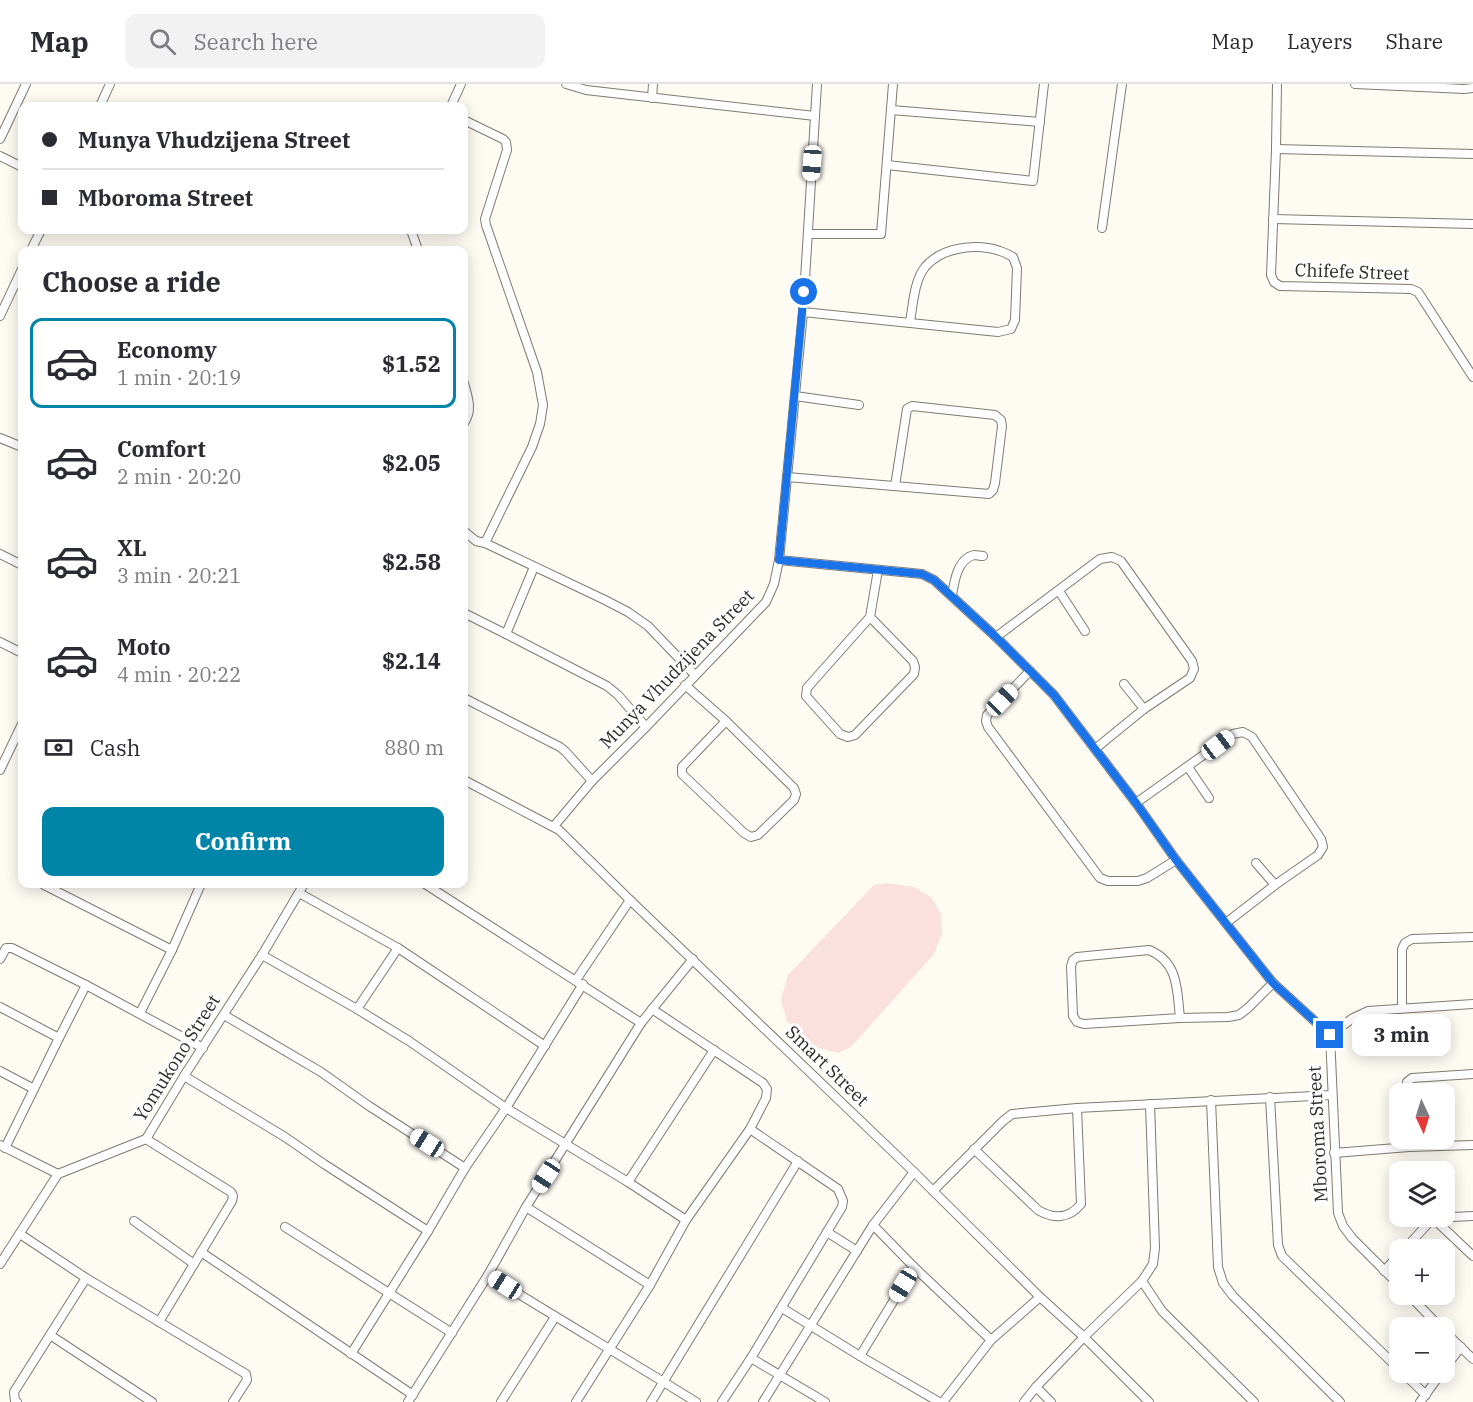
<!DOCTYPE html>
<html lang="en">
<head>
<meta charset="utf-8">
<style>
  :root { --surface:#fff; --page:#f2f2f3; --text:#2b2b33; --muted:#7c7c81; --line:#e1e1e2; --accent:#0084a7 }
  body { margin:0; font-family:"IBM Plex Serif",serif; background:var(--page); color:var(--text); height:100vh; display:flex; flex-direction:column; font-size:22px; white-space:nowrap }
  * { box-sizing:border-box; margin:0 }
  p { font-size:20px; color:var(--muted) }
  .icon { flex:none; width:33px; height:33px; fill:none; stroke:currentColor; stroke-width:2; stroke-linecap:round; stroke-linejoin:round }
  .map { position:relative; flex:1; overflow:hidden }
  .sheet { position:absolute; left:18px; top:162px; width:450px; height:642px; display:flex; flex-direction:column; background:var(--surface); border-radius:12px; box-shadow:0 3px 15px #0003 }
  .sheet>* { flex:none }
  .top-card { position:absolute; left:18px; top:18px; width:450px; height:132px; border-radius:12px; box-shadow:0 3px 15px #0003; display:grid; align-content:center; height:132px; padding:0 24px; background:var(--surface) }
  .needle { width:39px; rotate:176deg }
  .controls { position:absolute; left:1389px; top:999px; display:grid; gap:12px }
  .controls a { display:grid; place-items:center; width:66px; height:66px; border-radius:12px; background:var(--surface); box-shadow:0 3px 15px #0003; font-size:30px }
  .end { position:absolute; width:27px; height:27px; margin:-14px; border:8px solid #1a73e8; background:#fff; box-shadow:0 0 0 3px #fff }
  .from { border-radius:50% }
  .bubble { position:absolute; height:42px; border-radius:12px; background:var(--surface); box-shadow:0 3px 15px #0003; font-size:20px; font-weight:700; line-height:42px; text-align:center }
  .car { position:absolute; width:18px; height:36px; margin:-18px -9px; border-radius:8px; box-shadow:0 0 4px 2px #0007; background:linear-gradient(#fff 24%,#345 0 40%,#fff 0 76%,#345 0 86%,#fff 0) }
  .top-card b { display:flex; align-items:center; gap:21px; height:57px; font-size:22px }
  .top-card b+b { border-top:2px solid var(--line) }
  .top-card i { width:15px; height:15px; background:var(--text) }
  ul { padding:0; list-style:none }
  li { display:flex; align-items:center; gap:18px; height:90px; margin:0 12px 9px; padding:0 12px; border:3px solid transparent; border-radius:12px }
  li div { flex:1 }
  li b { display:block; font-size:22px }
  li em { font-style:normal; font-weight:700 }
  li.selected { border-color:var(--accent) }
  li>.icon { width:54px; height:54px; stroke-width:1.5 }
  h2 { padding:0 24px; font-size:27px; line-height:72px }
  .pay { display:flex; align-items:center; gap:15px; height:66px; padding:0 24px; font-size:22px }
  .pay p { margin-inline-start:auto }
  .action { display:flex; gap:12px; margin-top:auto; padding:12px 24px }
  .action a { flex:1; height:69px; border-radius:12px; background:var(--accent); color:#fff; font-size:24px; font-weight:700; line-height:69px; text-align:center }
  header { display:flex; align-items:center; gap:36px; box-sizing:border-box; height:84px; padding:0 30px; background:var(--surface); border-bottom:2px solid var(--line) }
  header strong { font-size:28px }
  nav { display:flex; gap:33px; margin-inline-start:auto; font-size:21px }
  .search { width:420px; height:54px; background:var(--page); display:flex; align-items:center; gap:15px; box-sizing:border-box; padding:0 21px; border-radius:12px; color:var(--muted); font-size:22px }
  .map>svg:first-child { display:block }
</style>
</head>
<body>
<header>
<strong>Map</strong>
<div class="search"><svg class="icon" aria-label="search" viewBox="0 0 24 24"><circle cx="10" cy="10" r="6"/><path d="M15 15l6 6"/></svg>Search here</div>
<nav><a>Map</a><a>Layers</a><a>Share</a></nav>
</header>
<div class="map">
<svg width="1473" height="1318" viewBox="0 0 1473 1318">
  <rect width="100%" height="100%" fill="#fefbf3"/>
  <!-- green -->
  <polygon fill="#fae1dd" points="887,799 914,803 931,813 941,830 942,849 934,870 851,963 838,969 819,964 807,957 787,937 781,916 788,891 874,801"/>
  <g fill="none" stroke-linecap="round" stroke-linejoin="round">
    <defs>
      <g id="minor">
        <polyline points="566,0 586,6 815,32"/>
        <polyline points="1277,0 1276,65 1271,191 1274,198 1280,202 1411,205 1418,208 1473,293"/>
        <polyline points="1355,0 1464,5 1473,4"/>
        <polyline points="652,14 653,0"/>
        <polyline points="100,22 110,0"/>
        <polyline points="451,22 461,0"/>
        <polyline points="891,26 1040,38"/>
        <polyline points="464,36 503,55 506,58 507,66 485,135 486,141 537,288 543,321 540,340 532,363 485,459"/>
        <polyline points="0,55 26,0"/>
        <polyline points="1276,65 1473,70"/>
        <polyline points="0,72 22,83"/>
        <polyline points="887,81 1033,97 1044,0"/>
        <polyline points="1273,135 1473,140"/>
        <polyline points="1102,144 1122,0"/>
        <polyline points="411,146 418,166"/>
        <polyline points="808,150 881,150 893,0"/>
        <polyline points="31,166 41,146"/>
        <path d="M 803,228 L 998,248 L 1011,245 L 1015,236 L 1017,184 L 1013,173 C 1009,171 1004,168 1000,167 C 976,159 942,163 925,183 C 914,197 913,221 910,238"/>
        <polyline points="0,232 22,185"/>
        <path d="M 464,299 C 468,314 473,326 464,339"/>
        <polyline points="795,312 859,321"/>
        <polyline points="0,354 22,363"/>
        <polyline points="787,393 989,410 993,406 995,399 1002,342 1001,336 995,331 912,322 907,325 895,402"/>
        <polyline points="464,447 476,457 485,459 605,516 628,528 648,542 695,591"/>
        <polyline points="0,470 22,481"/>
        <polyline points="779,476 922,490 934,496 996,553 1054,611 1136,719 1176,776 1273,899 1330,951 1338,1129 1343,1142 1352,1154 1400,1202"/>
        <polyline points="534,483 506,550 607,602 618,611 646,643"/>
        <polyline points="1059,507 1085,547"/>
        <path d="M 952,512 C 954,499 957,475 974,471 C 977,471 980,472 983,472"/>
        <polyline points="464,529 506,550"/>
        <polyline points="870,533 913,577 915,583 914,590 855,651 848,653 840,650 806,612 807,604 870,533 878,486"/>
        <polyline points="996,553 1100,475 1112,473 1121,477 1192,577 1194,585 1190,594 1144,625 1095,665"/>
        <polyline points="0,558 22,569"/>
        <polyline points="1030,587 987,631 986,637 988,643 1100,794 1108,797 1138,797 1147,794 1176,776"/>
        <polyline points="1124,600 1144,625"/>
        <polyline points="685,601 726,637 794,704 796,710 794,716 758,751 751,753 744,749 682,690 682,683 726,637"/>
        <polyline points="464,614 560,663 566,668 592,697"/>
        <polyline points="1188,683 1209,714"/>
        <polyline points="0,686 22,640"/>
        <polyline points="464,696 559,746 630,816 914,1088 1040,1213 1084,1253 1149,1318"/>
        <polyline points="1136,719 1233,650 1243,648 1252,653 1321,755 1323,763 1318,771 1275,801 1226,839"/>
        <polyline points="554,742 592,697 646,643 766,518 774,500 779,476 803,228 817,0"/>
        <polyline points="1256,779 1275,801"/>
        <polyline points="43,800 44,801 172,866"/>
        <polyline points="425,800 641,939"/>
        <polyline points="398,864 545,962"/>
        <polyline points="262,871 357,925 398,864 299,809"/>
        <polyline points="0,875 6,864 12,864 86,901 203,964"/>
        <polyline points="576,896 630,816"/>
        <polyline points="0,923 59,954"/>
        <polyline points="1402,924 1402,865 1405,859 1412,855 1473,853"/>
        <polyline points="357,925 409,957 506,1024 628,1098 686,1136"/>
        <polyline points="140,929 172,866 201,800"/>
        <polyline points="224,931 321,988 369,1022 465,1084"/>
        <path d="M 1180,934 C 1177,907 1179,878 1149,866 L 1077,873 L 1073,876 L 1071,882 L 1073,932 L 1077,938 L 1084,940 L 1180,934 L 1228,933 L 1239,931 L 1248,924 L 1273,899"/>
        <polyline points="1330,951 1353,934 1368,927 1473,920"/>
        <polyline points="0,987 34,1005"/>
        <polyline points="184,992 285,1053 324,1080 428,1147"/>
        <polyline points="1408,1010 1407,998 1412,994 1473,990"/>
        <polyline points="1270,1013 1278,1161 1282,1172 1400,1286"/>
        <polyline points="1211,1016 1218,1183 1223,1199 1233,1212 1340,1318"/>
        <polyline points="146,1055 231,1108 233,1112 232,1117 159,1238"/>
        <polyline points="0,1061 58,1090"/>
        <polyline points="5,1064 59,954 86,901"/>
        <path d="M 974,1065 L 1038,1126 C 1053,1135 1069,1135 1081,1120 L 1077,1024"/>
        <polyline points="1334,1069 1409,1063 1473,1061"/>
        <polyline points="628,1098 714,966"/>
        <polyline points="933,1107 1003,1037 1012,1030 1077,1024 1332,1011"/>
        <polyline points="526,1123 650,1201"/>
        <polyline points="1433,1134 1473,1132"/>
        <polyline points="134,1137 194,1180"/>
        <polyline points="873,1141 914,1183 991,1256"/>
        <polyline points="285,1143 452,1249"/>
        <polyline points="827,1148 857,1167"/>
        <polyline points="20,1150 86,1194 246,1290 247,1296 233,1318"/>
        <polyline points="1404,1166 1433,1134 1473,1172"/>
        <polyline points="201,1168 413,1311"/>
        <polyline points="0,1180 58,1090 146,1055 184,992 262,871 304,800"/>
        <polyline points="1384,1187 1400,1170"/>
        <path d="M 488,1191 C 557,1234 627,1275 696,1318"/>
        <polyline points="1142,1197 1162,1227 1254,1318"/>
        <polyline points="1408,1210 1441,1244"/>
        <polyline points="782,1224 860,1272 939,1318"/>
        <polyline points="1444,1247 1473,1275"/>
        <polyline points="50,1251 152,1318"/>
        <polyline points="351,1270 428,1147 465,1084 506,1024 583,900"/>
        <polyline points="860,1272 914,1183"/>
        <polyline points="751,1274 825,1318"/>
        <polyline points="1444,1285 1461,1263"/>
        <polyline points="1402,1288 1426,1311"/>
        <polyline points="1036,1303 1051,1318"/>
        <polyline points="17,1318 15,1317 14,1308 86,1194"/>
        <polyline points="408,1318 488,1191 526,1123 641,939 693,875"/>
        <polyline points="501,1318 555,1233"/>
        <polyline points="576,1318 650,1201 686,1136 750,1045 766,1014 767,1005 763,999 652,925"/>
        <polyline points="651,1318 798,1077"/>
        <polyline points="722,1318 751,1274 842,1123 843,1117 838,1105 750,1045"/>
        <polyline points="763,1318 873,1141 914,1088"/>
        <polyline points="943,1318 991,1256 1040,1213"/>
        <polyline points="1024,1318 1036,1303 1084,1253 1142,1197 1153,1180 1155,1164 1150,1020"/>
        <polyline points="1420,1318 1442,1288"/>
      </g>
    </defs>
    <!-- minor casing -->
    <use href="#minor" stroke="#807b70" stroke-width="10"/>
    <!-- minor -->
    <use href="#minor" stroke="#fff" stroke-width="8"/>
  </g>
  <g fill="none" stroke-linecap="round" stroke-linejoin="round">
    <!-- route -->
    <polyline stroke="#1a73e8" stroke-width="8" points="804,208 779,476 922,490 934,496 996,553 1054,611 1136,719 1176,776 1273,899 1330,951"/>
  </g>
  <g text-anchor="middle" stroke-width="6" stroke-linejoin="round" paint-order="stroke">
    <!-- street labels -->
    <g font-size="18" fill="#2d2b26" stroke="#fff">
      <text transform="translate(1352 188) rotate(2)" y="6">Chifefe Street</text>
      <text transform="translate(677 585) rotate(-46)" y="6">Munya Vhudzijena Street</text>
      <text transform="translate(177 974) rotate(-58)" y="6">Yomukono Street</text>
      <text transform="translate(827 982) rotate(44)" y="6">Smart Street</text>
      <text transform="translate(1318 1050) rotate(-93)" y="6">Mboroma Street</text>
    </g>
  </g>
</svg>
<div class="controls">
<a><svg class="needle" viewBox="-14 -14 28 28"><path d="M0-13l5 13h-10z" fill="#e53935"/><path d="M0 13l5-13h-10z" fill="#7c7c81"/></svg></a>
<a><svg class="icon" aria-label="layers" viewBox="0 0 24 24"><path d="M12 4l9 5-9 5-9-5zM3 14l9 5 9-5"/></svg></a>
<a>+</a>
<a>−</a>
</div>
<i class="end from" style="left:804px;top:208px"></i>
<i class="end" style="left:1330px;top:951px"></i>
<div class="bubble" style="left:1352px;top:930px;width:99px">3 min</div>
<i class="car" style="left:812px;top:79px;rotate:184deg"></i>
<i class="car" style="left:1002px;top:616px;rotate:44deg"></i>
<i class="car" style="left:1218px;top:661px;rotate:53deg"></i>
<i class="car" style="left:427px;top:1059px;rotate:302deg"></i>
<i class="car" style="left:546px;top:1092px;rotate:213deg"></i>
<i class="car" style="left:505px;top:1201px;rotate:302deg"></i>
<i class="car" style="left:903px;top:1201px;rotate:211deg"></i>
<div class="top-card">
<b><i class="from"></i>Munya Vhudzijena Street</b>
<b><i></i>Mboroma Street</b>
</div>
<section class="sheet">
<h2>Choose a ride</h2>
<ul>
<li class="selected"><svg class="icon" aria-label="car" viewBox="0 0 24 24"><path d="M5 17H2v-5l4-1 3-4h7l3 4 3 1v5h-3M9 17h6M6 11h13"/><circle cx="7" cy="17" r="2"/><circle cx="17" cy="17" r="2"/></svg><div><b>Economy</b><p>1 min · 20:19</p></div><em>$1.52</em></li>
<li><svg class="icon" aria-label="car" viewBox="0 0 24 24"><path d="M5 17H2v-5l4-1 3-4h7l3 4 3 1v5h-3M9 17h6M6 11h13"/><circle cx="7" cy="17" r="2"/><circle cx="17" cy="17" r="2"/></svg><div><b>Comfort</b><p>2 min · 20:20</p></div><em>$2.05</em></li>
<li><svg class="icon" aria-label="car" viewBox="0 0 24 24"><path d="M5 17H2v-5l4-1 3-4h7l3 4 3 1v5h-3M9 17h6M6 11h13"/><circle cx="7" cy="17" r="2"/><circle cx="17" cy="17" r="2"/></svg><div><b>XL</b><p>3 min · 20:21</p></div><em>$2.58</em></li>
<li><svg class="icon" aria-label="car" viewBox="0 0 24 24"><path d="M5 17H2v-5l4-1 3-4h7l3 4 3 1v5h-3M9 17h6M6 11h13"/><circle cx="7" cy="17" r="2"/><circle cx="17" cy="17" r="2"/></svg><div><b>Moto</b><p>4 min · 20:22</p></div><em>$2.14</em></li>
</ul>
<div class="pay"><svg class="icon" aria-label="cash" viewBox="0 0 24 24"><path d="M3 7h18v10H3z"/><circle cx="12" cy="12" r="2"/></svg>Cash<p>880 m</p></div>
<div class="action"><a>Confirm</a></div>
</section>
</div>
</body>
</html>
